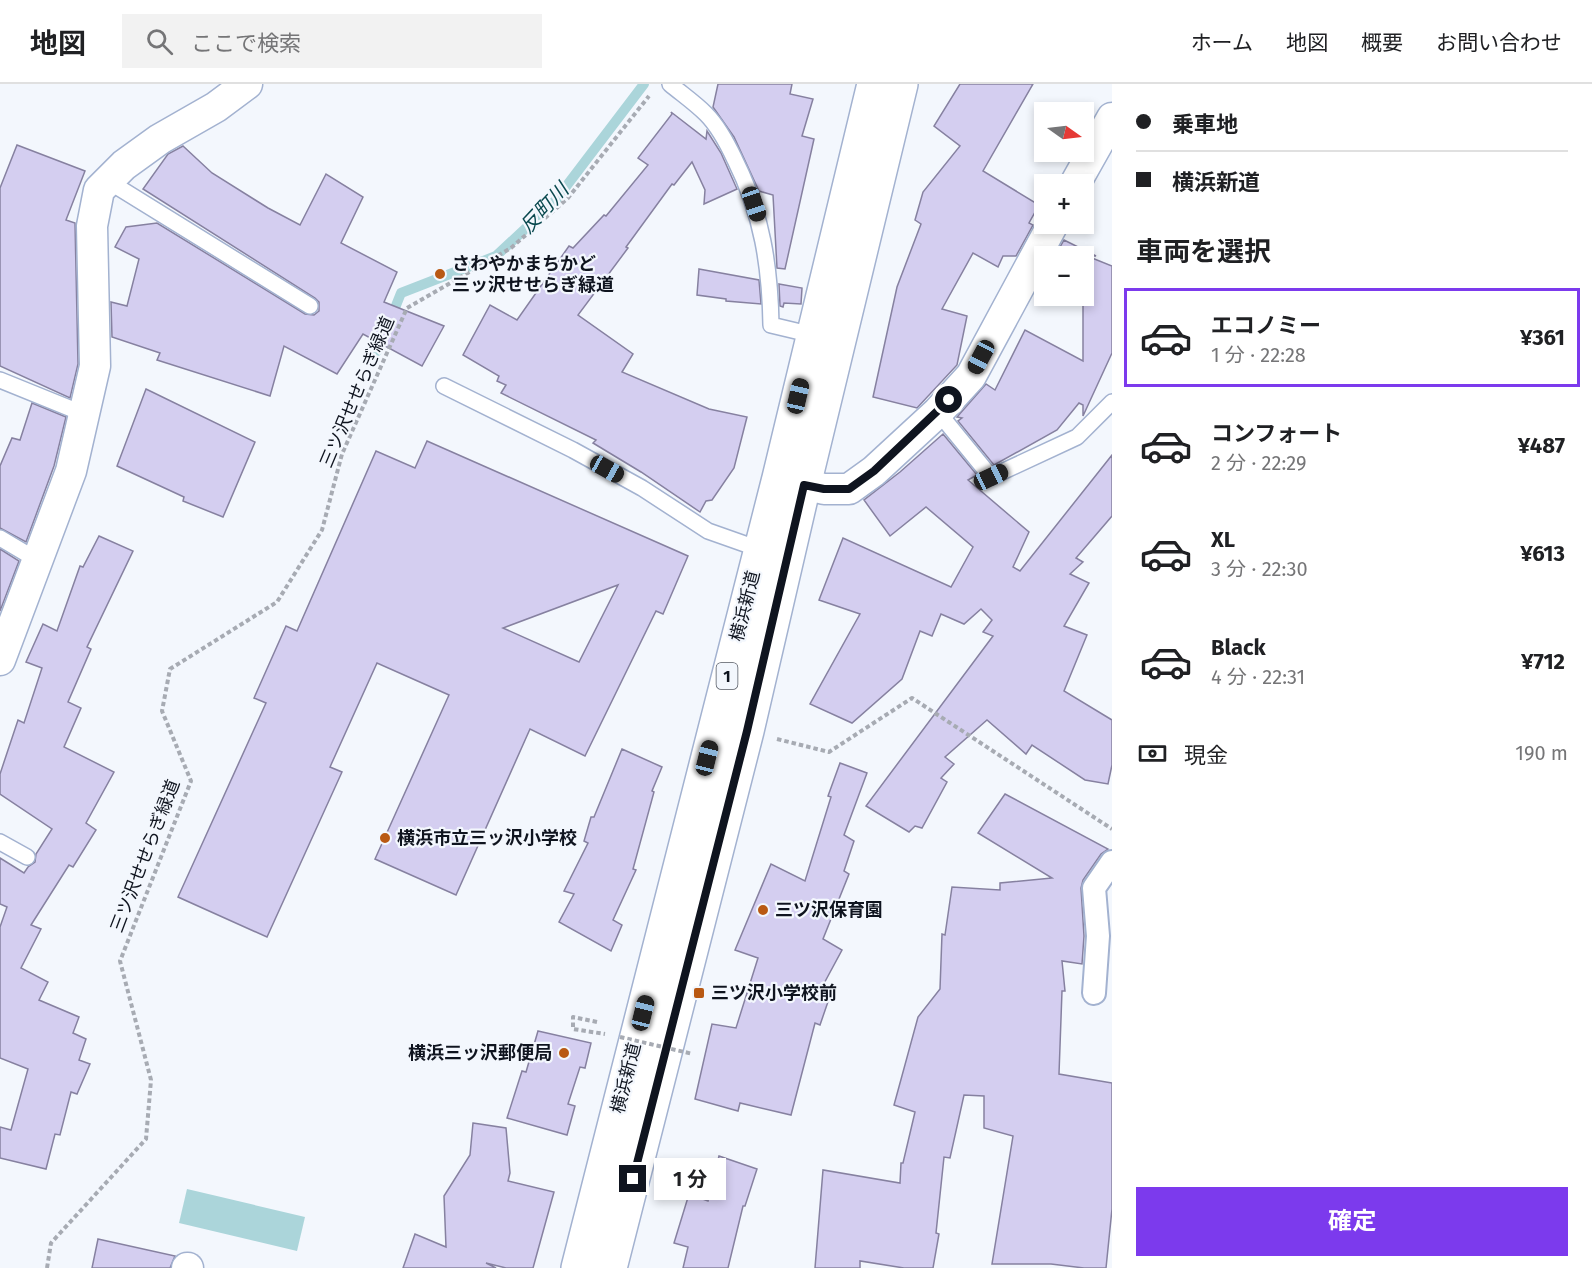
<!DOCTYPE html>
<html lang="ja">
<head>
<meta charset="utf-8">
<style>
  :root { --surface:#fff; --page:#f2f2f2; --text:#202124; --muted:#757577; --line:#e0e0e0; --accent:#7c3aed }
  body { margin:0; font-family:"Fira Sans","Noto Sans JP",sans-serif; background:var(--page); color:var(--text); height:100vh; display:flex; flex-direction:column; font-size:22px; white-space:nowrap }
  * { box-sizing:border-box; margin:0 }
  p { font-size:20px; color:var(--muted) }
  .icon { flex:none; width:33px; height:33px; fill:none; stroke:currentColor; stroke-width:2; stroke-linecap:round; stroke-linejoin:round }
  .map { position:relative; flex:1; overflow:hidden }
  .sheet { display:flex; flex-direction:column; background:var(--surface); width:480px }
  .sheet>* { flex:none }
  .banner { display:grid; align-content:center; height:132px; padding:0 24px; background:var(--surface) }
  .needle { width:39px; rotate:104deg }
  .tools { position:absolute; left:1034px; top:18px; display:grid; gap:12px }
  .tools a { display:grid; place-items:center; width:60px; height:60px; border-radius:0px; background:var(--surface); box-shadow:0 3px 9px #0003; font-size:30px }
  .end { position:absolute; width:27px; height:27px; margin:-14px; border:8px solid #0f141f; background:#fff; box-shadow:0 0 0 3px #fff }
  .from { border-radius:50% }
  .bubble { position:absolute; height:42px; border-radius:0px; background:var(--surface); box-shadow:0 3px 9px #0003; font-size:20px; font-weight:700; line-height:42px; text-align:center }
  .car { position:absolute; width:18px; height:36px; margin:-18px -9px; border-radius:8px; box-shadow:0 0 4px 2px #0007; background:linear-gradient(#222 24%,#8ab4d8 0 40%,#222 0 76%,#8ab4d8 0 86%,#222 0) }
  .banner b { display:flex; align-items:center; gap:21px; height:57px; font-size:22px }
  .banner b+b { border-top:2px solid var(--line) }
  .banner i { width:15px; height:15px; background:var(--text) }
  ul { padding:0; list-style:none }
  li { display:flex; align-items:center; gap:18px; height:99px; margin:0 12px 9px; padding:0 12px; border:3px solid transparent; border-radius:0px }
  li div { flex:1 }
  li b { display:block; font-size:22px }
  li em { font-style:normal; font-weight:700 }
  li.on { border-color:var(--accent) }
  li>.icon { width:54px; height:54px; stroke-width:1.5 }
  h2 { padding:0 24px; font-size:27px; line-height:72px }
  .pay { display:flex; align-items:center; gap:15px; height:66px; padding:0 24px; font-size:22px }
  .pay p { margin-inline-start:auto }
  .primary-button { display:flex; gap:12px; margin-top:auto; padding:12px 24px }
  .primary-button a { flex:1; height:69px; border-radius:0px; background:var(--accent); color:#fff; font-size:24px; font-weight:700; line-height:69px; text-align:center }
  header { display:flex; align-items:center; gap:36px; box-sizing:border-box; height:84px; padding:0 30px; background:var(--surface); border-bottom:2px solid var(--line) }
  header strong { font-size:28px }
  nav { display:flex; gap:33px; margin-inline-start:auto; font-size:21px }
  .search { width:420px; height:54px; background:var(--page); display:flex; align-items:center; gap:15px; box-sizing:border-box; padding:0 21px; border-radius:0px; color:var(--muted); font-size:22px }
  main { display:flex; flex:1; min-height:0 }
  .map>svg:first-child { display:block }
</style>
</head>
<body>
<header>
<strong>地図</strong>
<div class="search"><svg class="icon" aria-label="search" viewBox="0 0 24 24"><circle cx="10" cy="10" r="6"/><path d="M15 15l6 6"/></svg>ここで検索</div>
<nav><a>ホーム</a><a>地図</a><a>概要</a><a>お問い合わせ</a></nav>
</header>
<main>
<div class="map">
<svg width="1112" height="1184" viewBox="0 0 1112 1184">
  <rect width="100%" height="100%" fill="#f3f7fd"/>
  <!-- water -->
  <polygon fill="#abd5da" points="187,1105 305,1133 297,1167 179,1139"/>
  <g fill="none" stroke-linecap="round" stroke-linejoin="round">
    <!-- stream -->
    <g stroke="#abd5da" stroke-width="10">
      <polyline points="391,234 401,209 496,172 555,117 644,0"/>
      <polyline points="377,267 385,248"/>
    </g>
  </g>
  <!-- building -->
  <g fill="#d4cef0" stroke="#8681a0" stroke-width="1.5" fill-rule="evenodd">
    <polygon points="718,0 792,0 790,10 813,15 802,52 814,55 785,185 777,184 773,111 759,107 734,53 713,23"/>
    <polygon points="960,0 1033,0 983,87 1039,121 1029,139 1033,141 1016,172 1003,172 998,183 973,169 942,225 967,232 957,281 917,324 873,313 897,203 921,140 915,136 923,108 960,62 934,42"/>
    <polygon points="671,28 706,55 707,47 721,69 737,105 704,120 705,106 692,78 674,101 672,100 626,163 628,164 578,231 633,270 622,288 709,325 747,333 734,384 712,416 706,417 700,428 641,388 593,359 596,356 501,309 506,301 497,297 499,292 463,271 490,221 517,236 569,162 573,164 604,131 606,132 648,81 638,74 672,30"/>
    <polygon points="17,61 85,87 66,136 75,139 78,280 70,314 0,282 0,104"/>
    <polygon points="183,62 212,89 268,124 300,141 326,90 363,113 341,159 397,188 384,218 444,242 422,282 363,250 337,290 284,262 270,312 157,276 160,269 112,253 111,218 127,222 139,175 115,163 126,143 157,139 305,230 314,231 319,227 319,218 315,214 143,105 168,70"/>
    <polygon points="1064,156 1096,172 1087,172 1112,182 1112,269 1083,332 1083,321 1079,319 1057,346 994,381 958,337 962,334 957,333 986,300 995,306 1025,246 1083,277 1083,172 1055,172"/>
    <polygon points="699,185 759,196 761,220 726,217 726,215 697,211"/>
    <polygon points="779,200 802,204 801,220 784,219 783,223 780,222"/>
    <polygon points="146,305 255,358 223,433 183,417 184,413 117,382"/>
    <polygon points="32,319 66,333 54,382 26,458 0,444 0,382 12,354 20,356"/>
    <polygon points="943,350 977,391 968,396 1029,448 1013,483 1020,487 1112,371 1112,432 1076,474 1083,478 1070,490 1089,499 1064,542 1087,551 1064,607 1112,636 1112,681 1108,700 1085,696 1032,661 1026,670 987,636 945,673 954,680 941,694 947,698 922,744 915,742 909,748 866,722 993,552 983,548 992,536 981,525 964,540 941,530 932,552 920,547 902,595 852,639 810,620 860,530 819,516 843,454 951,503 973,463 926,423 890,452 864,416 900,388"/>
    <path d="M 427,357 L 688,472 L 663,530 L 656,527 L 585,672 L 530,645 L 456,811 L 375,775 L 449,611 L 377,579 L 330,683 L 342,688 L 267,853 L 178,813 L 266,619 L 254,614 L 286,542 L 297,547 L 376,367 L 415,384 ZM 618,501 L 579,578 L 503,544 Z"/>
    <polygon points="99,452 133,467 87,563 91,565 68,618 81,624 64,663 114,688 86,739 96,746 73,783 69,781 31,841 41,845 21,884 48,898 39,916 79,933 73,949 86,955 79,976 90,980 77,1010 71,1008 60,1051 55,1050 46,1085 0,1074 0,1043 11,1046 28,985 0,974 0,843 7,823 0,820 0,774 24,789 28,783 35,778 36,770 52,745 0,710 0,690 18,636 24,639 42,584 26,578 43,540 57,547 80,482 83,483"/>
    <polygon points="0,465 19,477 0,527"/>
    <polygon points="622,665 662,683 652,707 654,708 633,785 636,786 613,836 622,841 611,867 559,838 574,810 564,807 588,759 584,757 591,733 594,733"/>
    <polygon points="840,679 867,689 844,751 854,757 844,787 849,790 823,855 842,866 821,905 831,909 820,941 815,939 791,1031 740,1019 738,1027 695,1015 712,940 736,944 758,874 735,866 771,780 805,797 831,713 828,712"/>
    <polygon points="1005,710 1108,765 1101,770 1083,796 1081,804 1084,852 1082,880 1062,877 1065,907 1062,907 1059,990 1112,999 1112,1125 1106,1184 1084,1184 1051,1180 992,1180 1013,1052 984,1044 984,1012 964,1011 950,1074 944,1073 936,1149 939,1150 933,1184 904,1184 860,1177 860,1184 815,1184 823,1086 900,1099 901,1079 903,1079 915,1028 894,1021 918,933 940,905 942,850 945,851 952,803 1000,806 1000,799 1052,794 978,749"/>
    <polygon points="538,947 591,959 585,984 580,983 568,1020 575,1022 567,1051 507,1034 522,987 526,988"/>
    <polygon points="473,1039 506,1044 510,1089 508,1097 554,1108 533,1184 506,1184 486,1179 496,1184 403,1184 415,1150 446,1163 444,1112 470,1071"/>
    <polygon points="719,1072 757,1085 745,1122 743,1122 728,1184 683,1184 688,1163 674,1159 689,1110 708,1117"/>
    <polygon points="98,1155 175,1172 170,1184 92,1184"/>
  </g>
  <g fill="none" stroke-linecap="round" stroke-linejoin="round">
    <defs>
      <g id="service">
        <path d="M 670,0 C 682,10 695,19 706,30 C 718,42 728,61 735,76 C 762,130 770,182 771,241 L 813,251"/>
        <polyline points="108,97 310,222"/>
        <polyline points="0,296 84,330"/>
        <polyline points="444,302 573,366 642,404 708,447 759,465"/>
        <polyline points="938,328 991,393 1077,353 1112,318"/>
        <polyline points="0,454 37,476"/>
        <polyline points="0,758 27,773"/>
      </g>
      <polyline id="pedestrian" points="1094,909 1098,852 1094,804 1112,778"/>
      <g id="minor">
        <polyline points="1075,100 1112,34"/>
        <polyline points="782,395 824,405 849,405 874,387 938,328 971,292 1053,140"/>
        <polyline points="0,576 71,387 95,282 92,142 99,106 124,81 160,55 216,23 247,0"/>
        <polyline points="187,1184 188,1184"/>
      </g>
      <g id="trunk">
        <polyline points="578,1184 779,394 874,0"/>
        <polyline points="610,1184 747,647 804,401 901,0"/>
      </g>
    </defs>
    <!-- service casing -->
    <use href="#service" stroke="#a3b2d0" stroke-width="18"/>
    <!-- pedestrian casing -->
    <use href="#pedestrian" stroke="#a3b2d0" stroke-width="26"/>
    <!-- minor casing -->
    <use href="#minor" stroke="#a3b2d0" stroke-width="33"/>
    <!-- trunk casing -->
    <use href="#trunk" stroke="#a3b2d0" stroke-width="36"/>
    <!-- path -->
    <g stroke="#a7abb3" stroke-width="4" stroke-dasharray="4.5 3" stroke-linecap="butt">
      <polyline points="777,655 829,668 912,614 1112,745"/>
      <polyline points="597,938 573,933 573,945 605,950"/>
      <polyline points="47,1184 51,1159 146,1055 151,996 120,877 191,697 162,627 170,585 277,518 322,446 342,370 407,224 511,164 568,114 649,12"/>
    </g>
    <!-- service -->
    <use href="#service" stroke="#fff" stroke-width="15"/>
    <!-- pedestrian -->
    <use href="#pedestrian" stroke="#fff" stroke-width="22"/>
    <!-- minor -->
    <use href="#minor" stroke="#fff" stroke-width="30"/>
    <!-- trunk -->
    <use href="#trunk" stroke="#fff" stroke-width="33"/>
    <!-- path-bridge -->
    <polyline stroke="#a7abb3" stroke-width="4" stroke-dasharray="4.5 3" stroke-linecap="butt" points="620,953 693,970"/>
  </g>
  <g fill="none" stroke-linecap="round" stroke-linejoin="round">
    <!-- route -->
    <polyline stroke="#0f141f" stroke-width="8" points="633,1095 747,647 804,401 824,405 849,405 874,387 949,316"/>
  </g>
  <!-- markers -->
  <g fill="#b95913" stroke="#f3f7fd" stroke-width="2">
    <circle cx="440" cy="190" r="6"/>
    <circle cx="385" cy="754" r="6"/>
    <circle cx="763" cy="826" r="6"/>
    <rect x="693" y="903" width="12" height="12" rx="3"/>
    <circle cx="564" cy="969" r="6"/>
  </g>
  <g text-anchor="middle" stroke-width="4.5" stroke-linejoin="round" paint-order="stroke">
    <!-- shield labels -->
    <rect fill="#f3f7fd" stroke="#535862" stroke-width="1.5" x="716.5" y="579" width="21" height="26" rx="4.5"/>
    <g font-size="16" font-weight="bold" fill="#0f141f">
      <text x="727" y="598">1</text>
    </g>
    <!-- poi labels -->
    <g font-size="18" font-weight="bold" fill="#0f141f" stroke="#f3f7fd" text-anchor="start">
      <text x="452" y="186">さわやかまちかど<tspan x="452" dy="21">三ッ沢せせらぎ緑道</tspan></text>
      <text x="397" y="760">横浜市立三ッ沢小学校</text>
      <text x="775" y="832">三ツ沢保育園</text>
      <text x="711" y="915">三ツ沢小学校前</text>
      <text x="552" y="975" text-anchor="end">横浜三ッ沢郵便局</text>
    </g>
    <!-- street labels -->
    <g font-size="18" fill="#0f141f" stroke="#f3f7fd">
      <text transform="translate(357 308) rotate(-67)" y="6">三ツ沢せせらぎ緑道</text>
      <text transform="translate(745 522) rotate(-76)" y="6">横浜新道</text>
      <text transform="translate(145 772) rotate(-69)" y="6">三ツ沢せせらぎ緑道</text>
      <text transform="translate(626 994) rotate(-76)" y="6">横浜新道</text>
    </g>
    <!-- water labels -->
    <g font-size="20" font-style="italic" fill="#0a494f" stroke="#f3f7fd">
      <text transform="translate(544 124) rotate(-47)" y="7">反町川</text>
    </g>
  </g>
</svg>
<div class="tools">
<a><svg class="needle" viewBox="-14 -14 28 28"><path d="M0-13l5 13h-10z" fill="#e53935"/><path d="M0 13l5-13h-10z" fill="#757577"/></svg></a>
<a>+</a>
<a>−</a>
</div>
<i class="end from" style="left:949px;top:316px"></i>
<i class="end" style="left:633px;top:1095px"></i>
<div class="bubble" style="left:654px;top:1074px;width:72px">1 分</div>
<i class="car" style="left:754px;top:120px;rotate:161deg"></i>
<i class="car" style="left:981px;top:273px;rotate:208deg"></i>
<i class="car" style="left:798px;top:312px;rotate:13deg"></i>
<i class="car" style="left:607px;top:385px;rotate:119deg"></i>
<i class="car" style="left:991px;top:393px;rotate:65deg"></i>
<i class="car" style="left:707px;top:674px;rotate:14deg"></i>
<i class="car" style="left:643px;top:929px;rotate:14deg"></i>
</div>
<section class="sheet">
<div class="banner">
<b><i class="from"></i>乗車地</b>
<b><i></i>横浜新道</b>
</div>
<h2>車両を選択</h2>
<ul>
<li class="on"><svg class="icon" aria-label="car" viewBox="0 0 24 24"><path d="M5 17H2v-5l4-1 3-4h7l3 4 3 1v5h-3M9 17h6M6 11h13"/><circle cx="7" cy="17" r="2"/><circle cx="17" cy="17" r="2"/></svg><div><b>エコノミー</b><p>1 分 · 22:28</p></div><em>¥361</em></li>
<li><svg class="icon" aria-label="car" viewBox="0 0 24 24"><path d="M5 17H2v-5l4-1 3-4h7l3 4 3 1v5h-3M9 17h6M6 11h13"/><circle cx="7" cy="17" r="2"/><circle cx="17" cy="17" r="2"/></svg><div><b>コンフォート</b><p>2 分 · 22:29</p></div><em>¥487</em></li>
<li><svg class="icon" aria-label="car" viewBox="0 0 24 24"><path d="M5 17H2v-5l4-1 3-4h7l3 4 3 1v5h-3M9 17h6M6 11h13"/><circle cx="7" cy="17" r="2"/><circle cx="17" cy="17" r="2"/></svg><div><b>XL</b><p>3 分 · 22:30</p></div><em>¥613</em></li>
<li><svg class="icon" aria-label="car" viewBox="0 0 24 24"><path d="M5 17H2v-5l4-1 3-4h7l3 4 3 1v5h-3M9 17h6M6 11h13"/><circle cx="7" cy="17" r="2"/><circle cx="17" cy="17" r="2"/></svg><div><b>Black</b><p>4 分 · 22:31</p></div><em>¥712</em></li>
</ul>
<div class="pay"><svg class="icon" aria-label="cash" viewBox="0 0 24 24"><path d="M3 7h18v10H3z"/><circle cx="12" cy="12" r="2"/></svg>現金<p>190 m</p></div>
<div class="primary-button"><a>確定</a></div>
</section>
</main>
</body>
</html>
